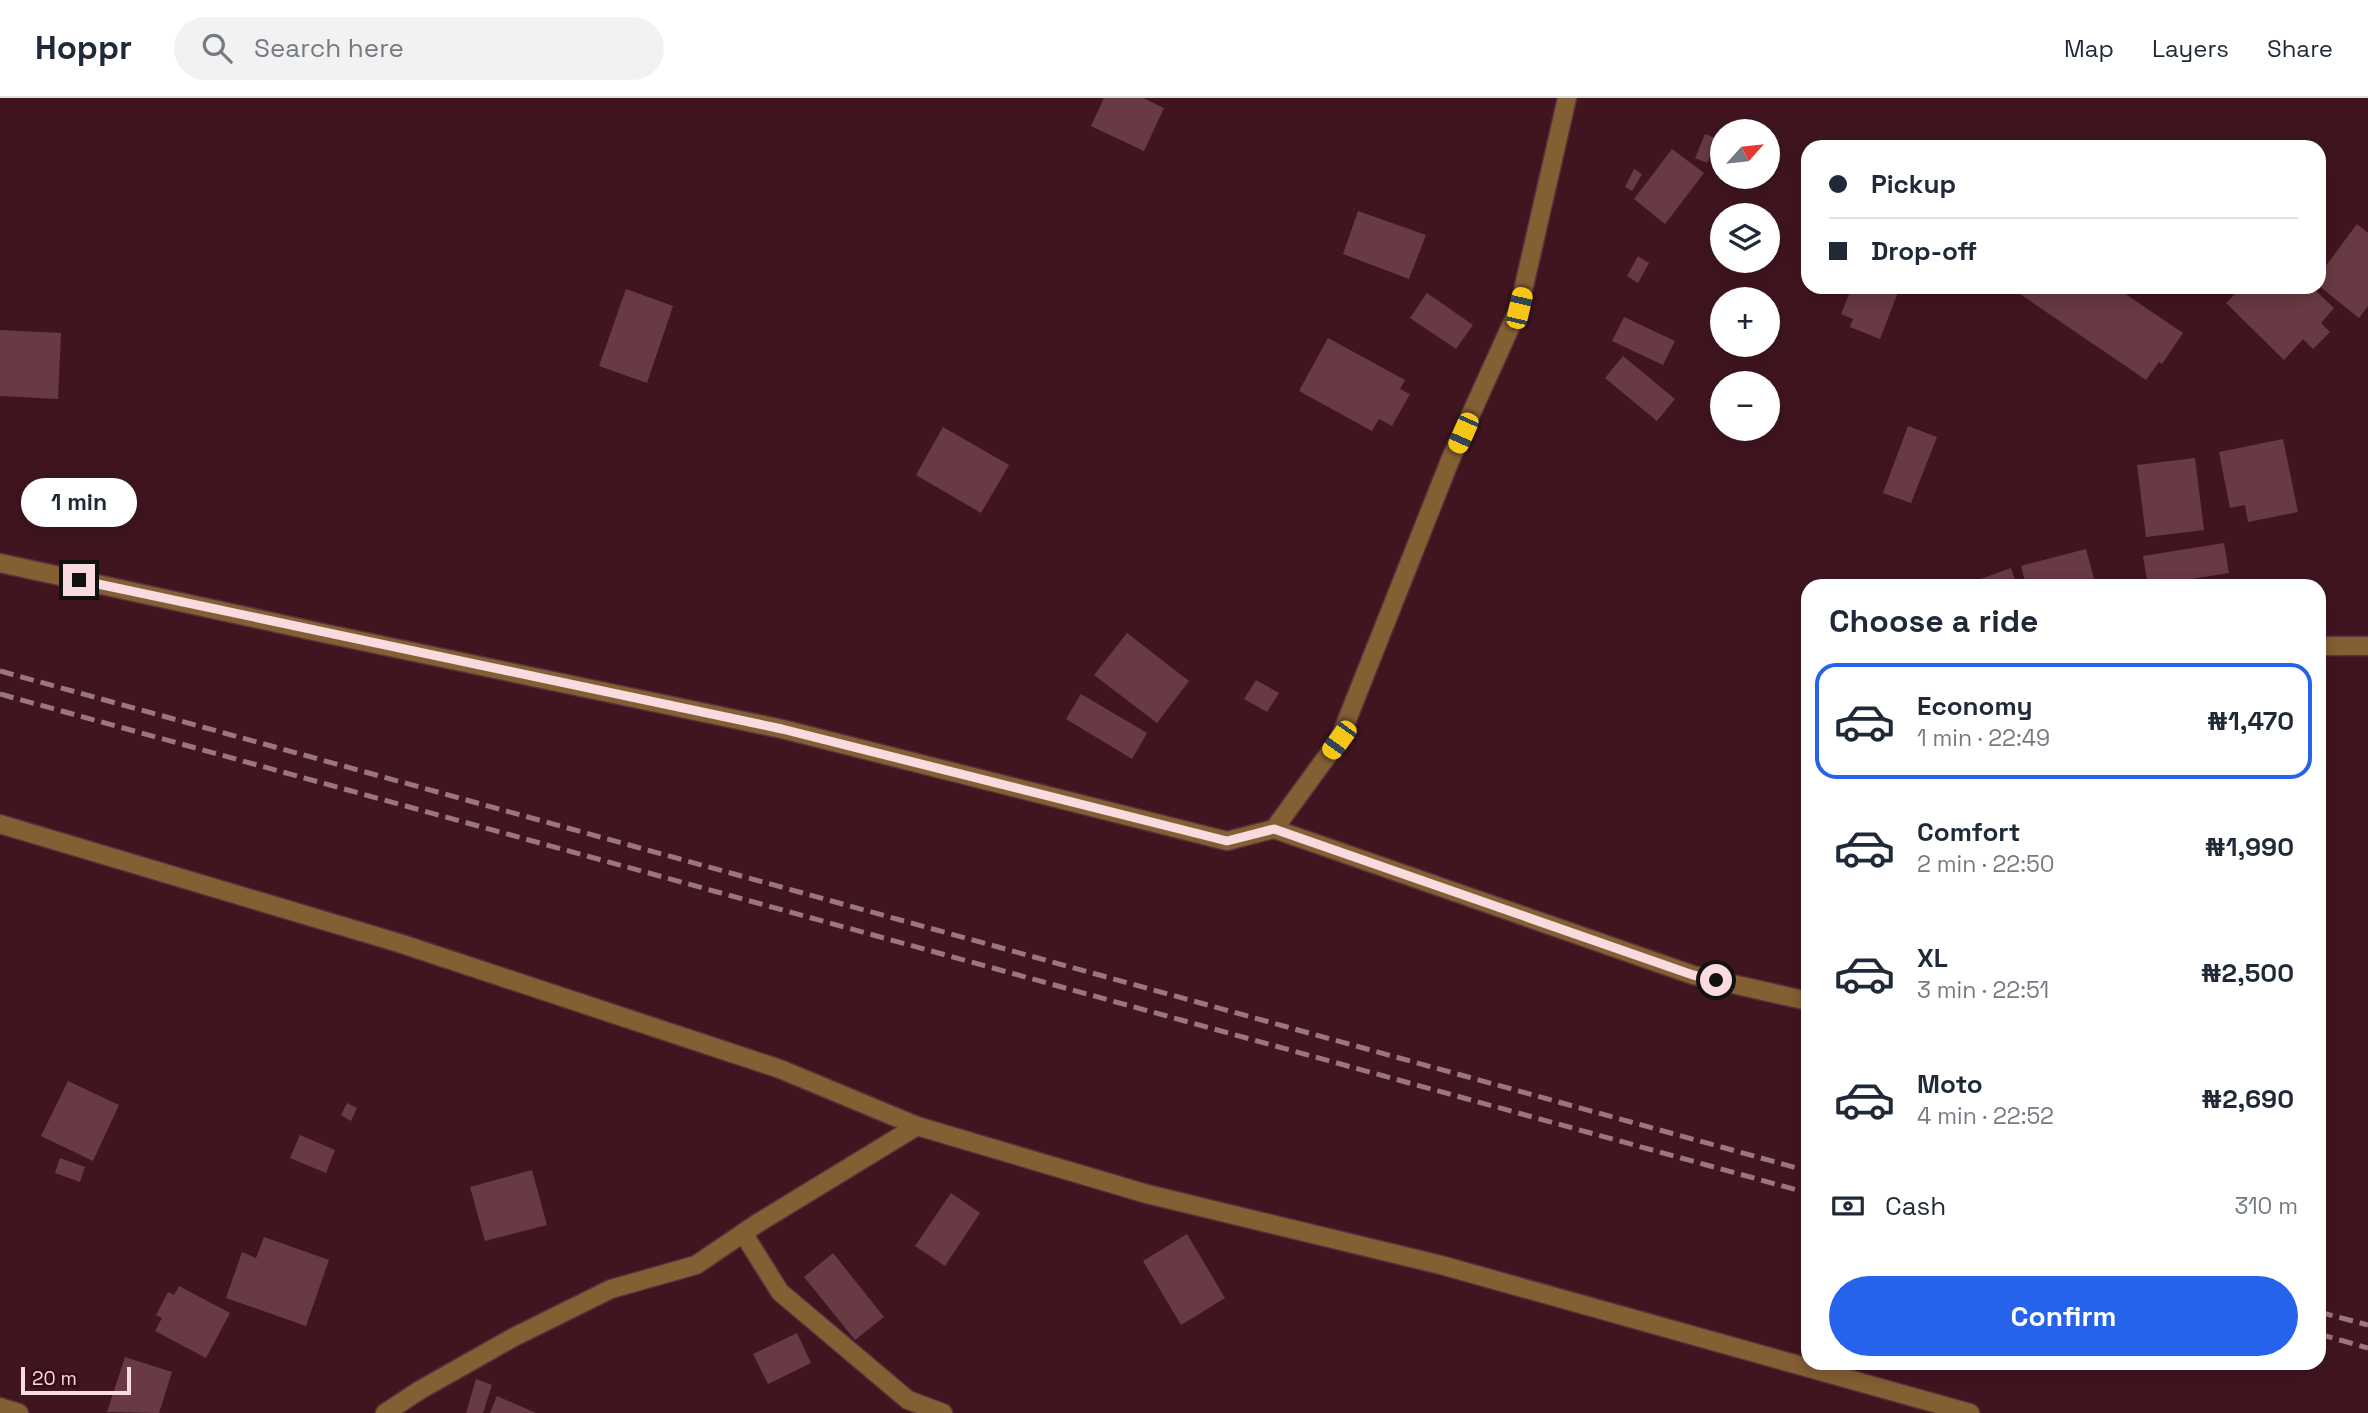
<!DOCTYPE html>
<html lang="en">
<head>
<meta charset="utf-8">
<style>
  :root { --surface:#fff; --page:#f2f2f3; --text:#1f2937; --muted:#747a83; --line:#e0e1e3; --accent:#2563eb }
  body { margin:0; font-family:"Space Grotesk",sans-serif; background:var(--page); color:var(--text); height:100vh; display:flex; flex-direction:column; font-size:26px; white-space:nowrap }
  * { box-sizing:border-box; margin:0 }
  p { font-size:23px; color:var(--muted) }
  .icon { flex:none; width:38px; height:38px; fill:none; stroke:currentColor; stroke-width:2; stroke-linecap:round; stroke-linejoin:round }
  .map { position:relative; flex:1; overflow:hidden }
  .sheet { position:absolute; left:1801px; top:481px; width:525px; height:791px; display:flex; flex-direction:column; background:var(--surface); border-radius:21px; box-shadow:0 4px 18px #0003 }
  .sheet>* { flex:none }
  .guide { position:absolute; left:1801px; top:42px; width:525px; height:154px; border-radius:21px; box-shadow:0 4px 18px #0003; display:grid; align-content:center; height:154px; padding:0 28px; background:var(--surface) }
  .needle { width:46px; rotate:63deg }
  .tools { position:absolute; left:1710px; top:21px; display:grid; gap:14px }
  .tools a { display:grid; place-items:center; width:70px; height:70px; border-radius:50%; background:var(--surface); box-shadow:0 4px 18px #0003; font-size:35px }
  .scale { position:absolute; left:21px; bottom:18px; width:110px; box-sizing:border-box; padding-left:7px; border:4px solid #f8dadf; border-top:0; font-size:19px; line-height:24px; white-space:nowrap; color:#f8dadf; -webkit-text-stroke:5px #350b17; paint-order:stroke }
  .end { position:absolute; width:32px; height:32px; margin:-16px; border:9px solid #f8dadf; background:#111; box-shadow:0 0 0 4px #111 }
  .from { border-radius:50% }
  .bubble { position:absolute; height:49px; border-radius:24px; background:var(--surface); box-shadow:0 4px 18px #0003; font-size:23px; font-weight:800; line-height:49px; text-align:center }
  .car { position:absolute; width:21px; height:42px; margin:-21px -10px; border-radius:9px; box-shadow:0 0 5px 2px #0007; background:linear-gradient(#f5c518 24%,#345 0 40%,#f5c518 0 76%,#345 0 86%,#f5c518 0) }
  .guide b { display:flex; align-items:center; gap:24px; height:66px; font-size:26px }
  .guide b+b { border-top:2px solid var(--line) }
  .guide i { width:18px; height:18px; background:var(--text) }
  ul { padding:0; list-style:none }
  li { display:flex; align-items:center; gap:21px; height:116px; margin:0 14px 10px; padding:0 14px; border:4px solid transparent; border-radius:21px }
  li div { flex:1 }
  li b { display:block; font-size:26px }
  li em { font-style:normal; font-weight:800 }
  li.active { border-color:var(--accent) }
  li>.icon { width:63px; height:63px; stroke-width:1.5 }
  h2 { padding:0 28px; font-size:32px; line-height:84px }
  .pay { display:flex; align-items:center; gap:18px; height:77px; padding:0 28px; font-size:26px }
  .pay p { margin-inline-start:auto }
  .action { display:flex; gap:14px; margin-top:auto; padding:14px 28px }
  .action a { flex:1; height:80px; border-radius:42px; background:var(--accent); color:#fff; font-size:28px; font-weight:800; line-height:80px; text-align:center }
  header { display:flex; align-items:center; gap:42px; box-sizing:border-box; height:98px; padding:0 35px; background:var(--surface); border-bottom:2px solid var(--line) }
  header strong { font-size:33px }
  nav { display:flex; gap:38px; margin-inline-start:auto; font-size:24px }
  .search { width:490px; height:63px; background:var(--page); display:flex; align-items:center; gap:18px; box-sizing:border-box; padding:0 24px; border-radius:38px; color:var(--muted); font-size:26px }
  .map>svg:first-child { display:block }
</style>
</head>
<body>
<header>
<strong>Hoppr</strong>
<div class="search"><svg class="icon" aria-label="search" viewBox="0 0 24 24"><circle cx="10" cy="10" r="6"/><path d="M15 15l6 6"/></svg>Search here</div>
<nav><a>Map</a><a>Layers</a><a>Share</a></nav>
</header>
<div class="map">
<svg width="2368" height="1315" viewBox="0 0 2368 1315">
  <rect width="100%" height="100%" fill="#401520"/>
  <!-- building -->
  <g fill="#693a44">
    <polygon points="1104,0 1143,0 1164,10 1144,53 1091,28"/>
    <polygon points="1705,36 1718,41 1707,65 1695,60"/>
    <polygon points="1672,51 1704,75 1665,126 1634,101"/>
    <polygon points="1634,71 1642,76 1632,93 1625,89"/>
    <polygon points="1358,113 1426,137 1409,181 1343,156"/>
    <polygon points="2357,126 2368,135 2368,208 2359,220 2319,188 2319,177"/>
    <polygon points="1638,158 1649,165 1638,185 1627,178"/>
    <polygon points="1852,189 1900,189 1880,241 1850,229 1853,221 1841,216"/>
    <polygon points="2025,189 2115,189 2183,235 2162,266 2159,264 2146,282 2020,196"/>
    <polygon points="2242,189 2312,189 2334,210 2321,225 2330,234 2313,251 2303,241 2284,262 2226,205"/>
    <polygon points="626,191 673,208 647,285 599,268"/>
    <polygon points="1427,195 1473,227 1456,251 1410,220"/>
    <polygon points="1624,219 1675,243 1663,267 1612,243"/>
    <polygon points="0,232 61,235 58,301 0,298"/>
    <polygon points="1328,240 1405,282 1400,291 1410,296 1392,328 1379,321 1372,333 1299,293"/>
    <polygon points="1623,258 1675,301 1657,323 1605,280"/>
    <polygon points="1908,328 1937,339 1911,405 1883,395"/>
    <polygon points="943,329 1009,367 981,415 916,377"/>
    <polygon points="2283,341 2298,414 2248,424 2245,407 2230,410 2219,354"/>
    <polygon points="2195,360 2204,432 2146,439 2137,367"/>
    <polygon points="2224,445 2229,475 2148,488 2143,458"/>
    <polygon points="2086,451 2096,488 2026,488 2021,468"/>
    <polygon points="2011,470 2017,488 1961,488"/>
    <polygon points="1127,535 1189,583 1157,625 1094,577"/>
    <polygon points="1256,582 1279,595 1267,614 1244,601"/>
    <polygon points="1081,596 1147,635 1132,661 1066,621"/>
    <polygon points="68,983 119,1007 93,1063 41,1038"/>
    <polygon points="347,1005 357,1010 351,1023 341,1017"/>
    <polygon points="300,1037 335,1052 326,1075 290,1060"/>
    <polygon points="60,1060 85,1069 80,1084 55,1075"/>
    <polygon points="532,1072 547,1127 485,1143 470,1089"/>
    <polygon points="951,1095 980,1115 945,1168 915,1148"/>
    <polygon points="1187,1136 1225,1200 1181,1227 1143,1163"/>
    <polygon points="264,1139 329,1162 306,1228 226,1200 242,1154 256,1160"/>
    <polygon points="833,1155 884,1219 855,1242 804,1179"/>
    <polygon points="179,1188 230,1215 206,1260 155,1233 162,1220 156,1217 168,1194 174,1197"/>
    <polygon points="797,1235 811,1265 768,1286 753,1256"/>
    <polygon points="125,1259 172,1274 159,1315 107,1314"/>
    <polygon points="476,1281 492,1287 483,1315 466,1315"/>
    <polygon points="497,1298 536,1315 490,1315"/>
  </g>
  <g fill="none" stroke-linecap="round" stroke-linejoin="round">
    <defs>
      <g id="minor">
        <polyline points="0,465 318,534 782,631 1227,743 1274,731 1339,642 1451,360 1519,210 1567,0"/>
        <polyline points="2319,548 2368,548"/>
        <polyline points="0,726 399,845 780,971 917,1028 1147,1096 1441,1167 1970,1315"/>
        <polyline points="1274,731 1693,877 1808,903"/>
        <polyline points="743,1135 780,1194 908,1302 943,1315"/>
        <polyline points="0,1309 19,1315"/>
        <polyline points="385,1315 420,1292 514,1239 611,1191 696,1167 758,1125 917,1028"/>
      </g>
    </defs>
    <!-- minor casing -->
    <use href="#minor" stroke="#5a313b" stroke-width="21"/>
    <!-- minor -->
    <use href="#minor" stroke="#855f34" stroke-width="18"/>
    <!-- rail -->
    <g stroke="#9b767e" stroke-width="5" stroke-dasharray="14 7" stroke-linecap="butt">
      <polyline points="0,573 1808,1073"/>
      <polyline points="0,596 1808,1095"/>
      <polyline points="2319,1214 2368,1227"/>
      <polyline points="2319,1236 2368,1250"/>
    </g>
  </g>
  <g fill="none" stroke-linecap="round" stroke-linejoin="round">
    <!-- route -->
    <polyline stroke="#f8dadf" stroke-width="9" points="79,482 782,631 1227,743 1274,731 1693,877 1716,882"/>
  </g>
</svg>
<div class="tools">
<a><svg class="needle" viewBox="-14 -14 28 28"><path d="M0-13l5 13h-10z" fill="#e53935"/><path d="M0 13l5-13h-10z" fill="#747a83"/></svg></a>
<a><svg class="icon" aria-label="layers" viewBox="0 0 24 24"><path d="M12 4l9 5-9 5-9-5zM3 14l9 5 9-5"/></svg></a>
<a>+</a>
<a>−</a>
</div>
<div class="scale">20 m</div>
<i class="end from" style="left:1716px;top:882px"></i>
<i class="end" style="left:79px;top:482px"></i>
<div class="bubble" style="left:21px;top:380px;width:116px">1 min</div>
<i class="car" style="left:1519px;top:210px;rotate:13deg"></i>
<i class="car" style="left:1463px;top:335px;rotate:204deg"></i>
<i class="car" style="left:1339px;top:642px;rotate:216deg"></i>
<div class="guide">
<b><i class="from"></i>Pickup</b>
<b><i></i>Drop-off</b>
</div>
<section class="sheet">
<h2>Choose a ride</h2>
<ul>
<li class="active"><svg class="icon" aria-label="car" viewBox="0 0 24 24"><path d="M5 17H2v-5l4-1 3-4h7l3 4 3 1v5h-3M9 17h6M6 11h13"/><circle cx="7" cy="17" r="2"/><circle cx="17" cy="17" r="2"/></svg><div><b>Economy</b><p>1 min · 22:49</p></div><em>₦1,470</em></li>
<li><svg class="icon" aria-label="car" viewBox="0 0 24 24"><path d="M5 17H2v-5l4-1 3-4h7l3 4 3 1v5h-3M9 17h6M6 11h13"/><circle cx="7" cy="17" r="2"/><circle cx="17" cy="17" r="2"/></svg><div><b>Comfort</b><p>2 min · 22:50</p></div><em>₦1,990</em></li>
<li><svg class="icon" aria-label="car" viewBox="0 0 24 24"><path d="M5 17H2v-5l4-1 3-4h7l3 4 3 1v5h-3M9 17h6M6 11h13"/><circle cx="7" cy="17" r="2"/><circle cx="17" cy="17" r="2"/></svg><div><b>XL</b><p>3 min · 22:51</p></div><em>₦2,500</em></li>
<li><svg class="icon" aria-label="car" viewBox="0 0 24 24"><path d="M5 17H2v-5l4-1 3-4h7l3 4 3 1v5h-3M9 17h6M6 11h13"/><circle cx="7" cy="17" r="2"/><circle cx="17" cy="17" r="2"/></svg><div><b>Moto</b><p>4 min · 22:52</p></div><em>₦2,690</em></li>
</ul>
<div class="pay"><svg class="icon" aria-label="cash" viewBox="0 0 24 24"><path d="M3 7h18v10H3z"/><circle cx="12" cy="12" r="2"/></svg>Cash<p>310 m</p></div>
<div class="action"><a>Confirm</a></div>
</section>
</div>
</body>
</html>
